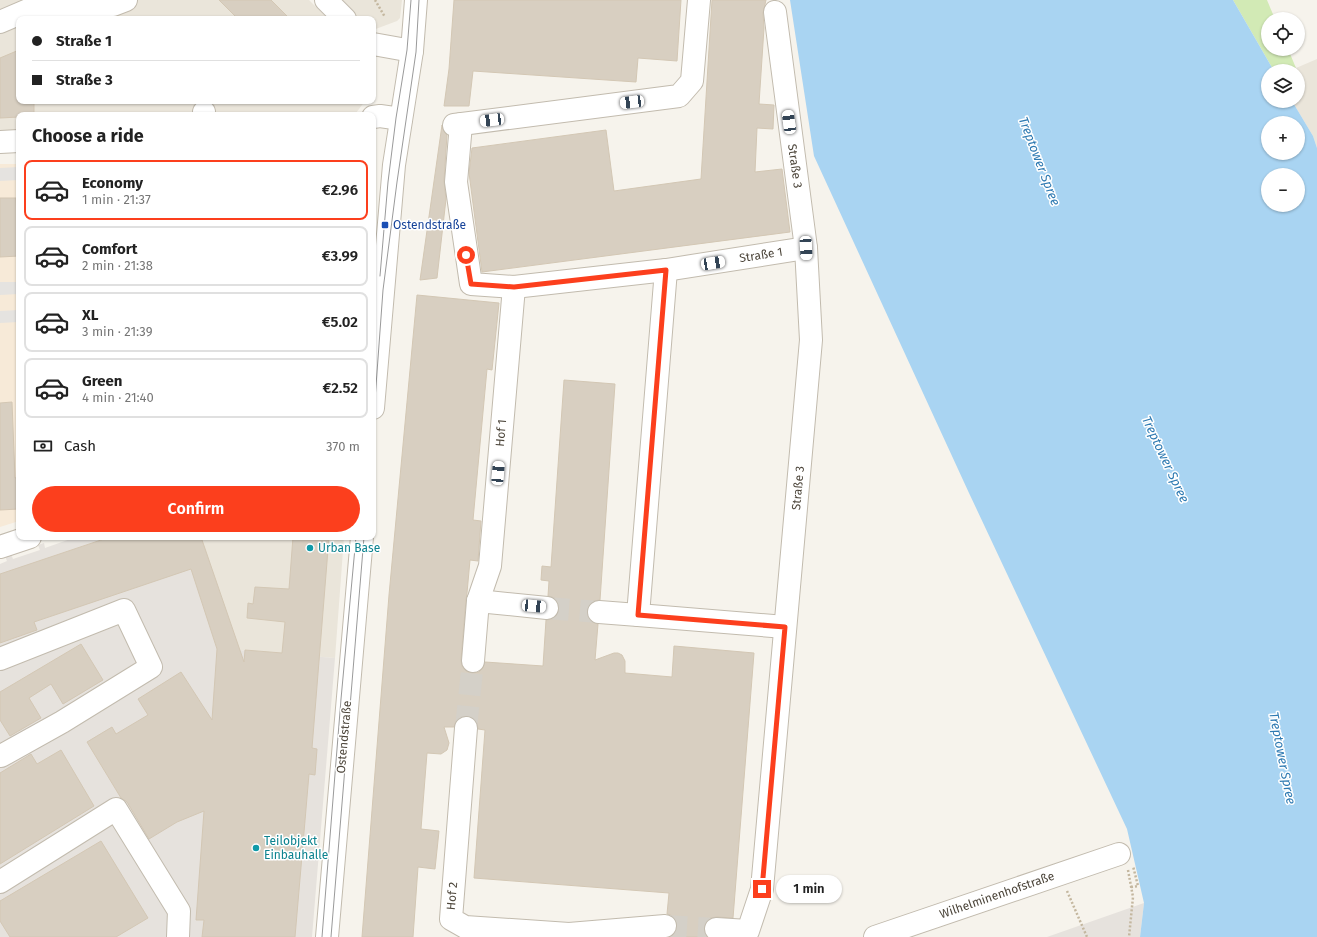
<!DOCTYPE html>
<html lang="en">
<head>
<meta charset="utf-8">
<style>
  :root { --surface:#fff; --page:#f2f2f2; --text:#222; --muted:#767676; --line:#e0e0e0; --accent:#fc3f1d }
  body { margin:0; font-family:"Fira Sans",sans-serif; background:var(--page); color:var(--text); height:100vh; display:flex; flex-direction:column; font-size:15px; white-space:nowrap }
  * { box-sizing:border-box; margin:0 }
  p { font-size:13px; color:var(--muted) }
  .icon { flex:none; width:22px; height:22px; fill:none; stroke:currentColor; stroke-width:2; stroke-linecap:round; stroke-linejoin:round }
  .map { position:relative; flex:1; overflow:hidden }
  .panel { position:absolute; left:16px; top:112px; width:360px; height:428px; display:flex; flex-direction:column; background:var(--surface); border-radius:8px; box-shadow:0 1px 3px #0004 }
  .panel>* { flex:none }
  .guide { position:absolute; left:16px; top:16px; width:360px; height:88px; border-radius:8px; box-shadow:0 1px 3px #0004; display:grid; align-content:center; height:88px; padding:0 16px; background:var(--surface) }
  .buttons { position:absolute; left:1261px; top:12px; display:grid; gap:8px }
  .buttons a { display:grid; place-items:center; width:44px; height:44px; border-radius:50%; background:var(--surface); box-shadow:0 1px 3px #0004; font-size:20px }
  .end { position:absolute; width:18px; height:18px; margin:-9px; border:5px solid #fc3f1d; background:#fff; box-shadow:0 0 0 2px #fff }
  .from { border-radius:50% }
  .bubble { position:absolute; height:28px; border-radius:14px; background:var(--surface); box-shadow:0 1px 3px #0004; font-size:13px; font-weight:600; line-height:28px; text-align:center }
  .car { position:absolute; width:12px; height:24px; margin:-12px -6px; border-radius:5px; box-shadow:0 0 3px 1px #0007; background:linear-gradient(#fff 24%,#345 0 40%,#fff 0 76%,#345 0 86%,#fff 0) }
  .guide b { display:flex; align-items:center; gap:14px; height:38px; font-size:15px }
  .guide b+b { border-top:1px solid var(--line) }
  .guide i { width:10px; height:10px; background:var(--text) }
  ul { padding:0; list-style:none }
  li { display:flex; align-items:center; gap:12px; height:60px; margin:0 8px 6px; padding:0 8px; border:2px solid var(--line); border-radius:8px }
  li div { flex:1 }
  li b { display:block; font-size:15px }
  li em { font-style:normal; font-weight:600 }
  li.on { border-color:var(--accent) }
  li>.icon { width:36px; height:36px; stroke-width:1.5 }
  h2 { padding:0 16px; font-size:18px; line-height:48px }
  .pay { display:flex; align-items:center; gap:10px; height:44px; padding:0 16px; font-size:15px }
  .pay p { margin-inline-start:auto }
  .primary-button { display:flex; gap:8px; margin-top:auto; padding:8px 16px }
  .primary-button a { flex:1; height:46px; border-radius:24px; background:var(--accent); color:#fff; font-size:16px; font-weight:600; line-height:46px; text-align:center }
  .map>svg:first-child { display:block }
</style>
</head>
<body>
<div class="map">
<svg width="1317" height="937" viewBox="0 0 1317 937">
  <rect width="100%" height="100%" fill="#f6f3ec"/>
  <!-- residential -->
  <g fill="#eae5da">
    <polygon points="0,0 309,0 328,19 19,19 19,101 365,101 356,113 354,115 19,115 19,131 0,132"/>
    <polygon points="339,0 402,0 400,18 397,21 373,30 373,19 359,19"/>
    <polygon points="1317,59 1317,148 1313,136 1292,101 1298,101 1298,71 1289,71"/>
    <polygon points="201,537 344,537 335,658 239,650"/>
  </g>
  <!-- commercial -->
  <polygon fill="#f7ead8" points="0,164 19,164 19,521 0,527"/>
  <!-- industrial -->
  <g fill="#e6e2dd">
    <polygon points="76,537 201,537 239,650 335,658 312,937 0,937 0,564 7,561 5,556 11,554 13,559 40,550 38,545 44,543 45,548"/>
    <polygon points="1144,903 1140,937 1047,937"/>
  </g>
  <!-- green -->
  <polygon fill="#d2eab5" points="1233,0 1267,0 1275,19 1268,19 1268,49 1288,49 1296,68 1289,71 1274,71"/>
  <!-- parking -->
  <g fill="#e5e3e0">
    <polygon points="19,167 19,180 0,181 0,168"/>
    <polygon points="0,282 19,282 19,294 0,295"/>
    <polygon points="19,310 19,322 0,323 0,311"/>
  </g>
  <!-- water -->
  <path fill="#a9d4f2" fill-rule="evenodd" d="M 790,0 L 1233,0 L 1274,71 L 1268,71 L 1268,101 L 1292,101 L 1313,136 L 1317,148 L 1317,937 L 1140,937 L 1144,903 L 1127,829 L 969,493 L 814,156 ZM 1268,123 L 1298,123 L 1298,153 L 1268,153 ZM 1268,175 L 1298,175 L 1298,205 L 1268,205 Z"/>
  <!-- building -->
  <g fill="#d8cfc1" stroke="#d3c7b4">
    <polygon points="219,0 271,0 290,19 238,19"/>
    <polygon points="454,0 681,0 677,61 638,58 636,82 473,71 469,106 444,106 449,69"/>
    <polygon points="712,0 766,0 763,13 764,28 759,104 774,105 773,129 757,128 755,172 782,169 790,232 482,272 469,173 472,148 606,130 614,191 701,179"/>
    <polygon points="19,50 19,101 34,101 34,115 19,115 19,117 0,118 0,58"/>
    <polygon points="442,125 444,132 447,135 444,181 446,199 437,278 420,280"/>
    <polygon points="0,198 16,198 19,256 0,257"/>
    <polygon points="417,295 499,303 492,370 487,369 473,520 481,521 478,561 470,560 467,593 466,600 461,660 462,666 466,671 472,673 479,672 483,668 485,662 543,666 546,620 552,619 557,616 559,609 558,603 555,598 548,596 549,581 541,580 542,566 551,567 564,380 615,384 600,600 593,601 589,605 587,611 588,618 592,622 598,624 595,660 614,653 618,653 622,655 625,661 625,673 672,677 674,646 754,653 733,918 717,917 710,918 706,922 704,928 705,934 707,937 670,937 676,932 677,925 675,919 671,915 667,914 669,893 474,878 485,730 478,729 477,723 473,718 467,716 460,717 456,721 454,727 444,727 449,743 447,750 441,754 427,753 421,829 439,831 435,869 418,867 413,937 362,937 389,595"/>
    <polygon points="12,402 15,478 19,477 19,509 0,510 0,403"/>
    <polygon points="110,537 201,537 244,662 245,650 282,653 285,622 247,618 248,603 253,604 255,587 289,589 293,537 329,537 312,748 317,749 315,775 309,774 295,937 202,937 204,920 196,920 204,811 177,822 149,839 127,802 121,798 87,742 112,727 116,734 148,715 138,699 181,672 212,720 217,649 191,569 34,622 37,630 0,643 0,574"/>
    <polygon points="81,644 103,680 63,704 51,684 29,698 41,718 10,736 0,720 0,692"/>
    <polygon points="61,750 94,806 0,864 0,773 31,754 37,764"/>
    <polygon points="101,841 148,918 116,937 10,937 0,921 0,901"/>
  </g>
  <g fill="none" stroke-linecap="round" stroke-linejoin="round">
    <!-- minor-tunnel -->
    <g stroke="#d4d0c8" stroke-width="22" stroke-dasharray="22 11" stroke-linecap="butt">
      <polyline points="547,608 599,612"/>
      <polyline points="466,728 473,661"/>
      <polyline points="665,926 716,929"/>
    </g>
    <defs>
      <g id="minor">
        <polyline points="326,0 345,19"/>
        <polyline points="0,22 35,7 113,5 126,0"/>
        <polyline points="373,44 412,51"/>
        <polyline points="204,112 204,115"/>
        <polyline points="373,117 380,116 401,119"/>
        <polyline points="461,124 456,182 471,284 514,287 666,270 806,248"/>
        <polyline points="454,125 679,96 692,81 699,0"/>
        <polyline points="0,142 19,141"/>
        <polyline points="666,270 638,615 785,627"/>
        <polyline points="373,408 394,165 412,51 416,0"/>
        <polyline points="0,547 30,537"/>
        <polyline points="478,601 547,608"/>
        <polyline points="599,612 638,615"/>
        <polyline points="0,659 124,610 151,667 62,722 1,756 0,755"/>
        <polyline points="473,661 478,601 490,566 514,287"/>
        <polyline points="466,728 451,919 465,927 569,934 665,926"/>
        <polyline points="0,882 116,809 179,911 178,937"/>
        <polyline points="716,929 748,931 762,889 811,340 806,248 775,12"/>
        <polyline points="327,937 362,537"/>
        <polyline points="875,937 1119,854"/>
      </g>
    </defs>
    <!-- minor casing -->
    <use href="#minor" stroke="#c2bbae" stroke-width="24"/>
    <!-- path -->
    <g stroke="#c4b79f" stroke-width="2.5" stroke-dasharray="2 2" stroke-linecap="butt">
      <polyline points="375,0 385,17"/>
      <polyline points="1128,870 1133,897 1129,937"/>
      <polyline points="1131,887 1138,886 1133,866"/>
      <polyline points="1067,891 1087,937"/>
    </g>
    <!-- minor -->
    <use href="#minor" stroke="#fff" stroke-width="22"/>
    <!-- tram -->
    <g stroke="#9a9a9a" stroke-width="1">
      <polyline points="380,276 388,182 396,118 407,50 411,0"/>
      <polyline points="373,348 375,328"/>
      <polyline points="373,427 383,290 397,182 416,52 419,0"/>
      <polyline points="322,937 341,699 356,537"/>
      <polyline points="331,937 364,537"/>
    </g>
  </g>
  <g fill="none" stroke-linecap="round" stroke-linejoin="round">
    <!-- route -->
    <polyline stroke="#fc3f1d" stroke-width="5" points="466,255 471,284 514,287 666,270 638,615 785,627 762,889"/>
  </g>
  <!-- markers -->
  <rect fill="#1a4fb4" stroke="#fff" stroke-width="1.5" x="381" y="221" width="8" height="8" rx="2"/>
  <g fill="#0f9aa8" stroke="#fff" stroke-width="1.5">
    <circle cx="310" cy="548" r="4"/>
    <circle cx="256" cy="848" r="4"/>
  </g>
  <g text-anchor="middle" stroke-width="3" stroke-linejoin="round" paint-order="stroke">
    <!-- street labels -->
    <g font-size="12" fill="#4b4439" stroke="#fff">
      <text transform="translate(795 166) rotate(82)" y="4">Straße 3</text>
      <text transform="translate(761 255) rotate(-9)" y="4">Straße 1</text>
      <text transform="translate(501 433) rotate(-85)" y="4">Hof 1</text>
      <text transform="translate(798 488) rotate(-85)" y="4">Straße 3</text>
      <text transform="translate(344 737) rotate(-85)" y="4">Ostendstraße</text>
      <text transform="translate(997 895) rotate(-19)" y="4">Wilhelminenhofstraße</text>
      <text transform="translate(452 896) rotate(-85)" y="4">Hof 2</text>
    </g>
    <!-- transit labels -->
    <g font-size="12" fill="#164399" stroke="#fff" text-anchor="start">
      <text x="393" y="229">Ostendstraße</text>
    </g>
    <!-- culture labels -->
    <g font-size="12" fill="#0d838f" stroke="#fff" text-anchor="start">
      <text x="318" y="552">Urban Base</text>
      <text x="264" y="845">Teilobjekt<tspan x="264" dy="14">Einbauhalle</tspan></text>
    </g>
    <!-- water labels -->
    <g font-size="13" font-style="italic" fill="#2e7ab2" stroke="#fff">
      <text transform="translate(1040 161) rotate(69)" y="5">Treptower Spree</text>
      <text transform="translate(1166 459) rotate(65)" y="5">Treptower Spree</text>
      <text transform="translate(1283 758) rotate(79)" y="5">Treptower Spree</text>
    </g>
  </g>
</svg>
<div class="buttons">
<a><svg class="icon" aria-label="locate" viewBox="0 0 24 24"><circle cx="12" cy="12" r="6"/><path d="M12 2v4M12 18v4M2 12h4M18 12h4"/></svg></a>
<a><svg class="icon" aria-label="layers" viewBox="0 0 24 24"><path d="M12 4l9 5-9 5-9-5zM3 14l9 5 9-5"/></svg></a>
<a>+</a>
<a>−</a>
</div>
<i class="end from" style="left:466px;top:255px"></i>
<i class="end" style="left:762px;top:889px"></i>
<div class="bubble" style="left:776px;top:875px;width:66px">1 min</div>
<i class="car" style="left:632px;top:102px;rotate:263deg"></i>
<i class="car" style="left:492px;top:120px;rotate:263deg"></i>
<i class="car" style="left:789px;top:122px;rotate:352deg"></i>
<i class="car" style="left:806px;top:248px;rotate:177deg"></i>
<i class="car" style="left:713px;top:263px;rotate:81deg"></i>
<i class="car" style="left:498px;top:473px;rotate:5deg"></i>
<i class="car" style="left:534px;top:606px;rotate:95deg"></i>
<div class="guide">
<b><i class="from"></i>Straße 1</b>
<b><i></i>Straße 3</b>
</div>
<section class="panel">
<h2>Choose a ride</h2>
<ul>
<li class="on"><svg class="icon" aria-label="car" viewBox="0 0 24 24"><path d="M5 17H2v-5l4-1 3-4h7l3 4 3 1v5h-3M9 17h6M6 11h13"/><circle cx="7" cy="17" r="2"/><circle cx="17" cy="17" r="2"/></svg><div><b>Economy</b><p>1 min · 21:37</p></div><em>€2.96</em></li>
<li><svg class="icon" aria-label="car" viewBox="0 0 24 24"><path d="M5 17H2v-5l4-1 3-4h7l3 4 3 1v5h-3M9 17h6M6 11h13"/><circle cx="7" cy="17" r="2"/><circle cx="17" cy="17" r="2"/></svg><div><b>Comfort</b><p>2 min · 21:38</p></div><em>€3.99</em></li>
<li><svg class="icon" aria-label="car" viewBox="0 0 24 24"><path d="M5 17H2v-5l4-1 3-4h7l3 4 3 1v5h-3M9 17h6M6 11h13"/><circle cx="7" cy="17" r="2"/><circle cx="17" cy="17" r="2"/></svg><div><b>XL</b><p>3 min · 21:39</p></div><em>€5.02</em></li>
<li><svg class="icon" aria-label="car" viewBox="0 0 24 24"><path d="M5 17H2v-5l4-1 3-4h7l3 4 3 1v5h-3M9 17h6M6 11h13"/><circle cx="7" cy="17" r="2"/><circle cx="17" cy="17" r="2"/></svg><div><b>Green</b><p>4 min · 21:40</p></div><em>€2.52</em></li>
</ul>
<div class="pay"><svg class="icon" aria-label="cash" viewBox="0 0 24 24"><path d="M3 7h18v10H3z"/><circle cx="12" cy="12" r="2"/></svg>Cash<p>370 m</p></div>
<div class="primary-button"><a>Confirm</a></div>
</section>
</div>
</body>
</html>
